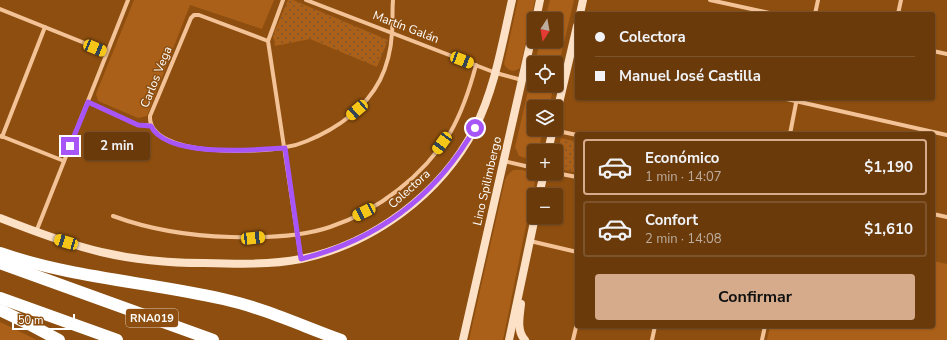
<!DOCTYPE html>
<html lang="es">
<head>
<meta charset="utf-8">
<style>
  :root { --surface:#6a3a0b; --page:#724519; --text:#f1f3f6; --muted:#bead9d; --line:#7d542c; --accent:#d6ab8b }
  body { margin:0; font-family:"Nunito Sans",sans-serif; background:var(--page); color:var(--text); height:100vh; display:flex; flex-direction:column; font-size:15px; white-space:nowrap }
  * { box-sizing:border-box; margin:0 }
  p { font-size:13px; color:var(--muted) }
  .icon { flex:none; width:22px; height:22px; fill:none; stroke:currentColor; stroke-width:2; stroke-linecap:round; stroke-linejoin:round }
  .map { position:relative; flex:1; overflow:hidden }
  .panel { position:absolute; left:575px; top:132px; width:360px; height:196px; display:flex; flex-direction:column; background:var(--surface); border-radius:4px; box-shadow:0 1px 3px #0004,0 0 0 1px var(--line) }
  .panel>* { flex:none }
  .guide { position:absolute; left:575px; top:12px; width:360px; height:88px; border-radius:4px; box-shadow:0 1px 3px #0004,0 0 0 1px var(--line); display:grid; align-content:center; height:88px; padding:0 20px; background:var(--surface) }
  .needle { width:26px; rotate:191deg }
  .fabs { position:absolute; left:527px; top:12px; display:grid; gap:8px }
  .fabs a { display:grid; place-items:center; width:36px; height:36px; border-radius:4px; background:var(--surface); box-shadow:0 1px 3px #0004,0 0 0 1px var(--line); font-size:20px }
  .scale { position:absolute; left:12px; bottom:10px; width:63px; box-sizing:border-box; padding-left:4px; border:2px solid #fff; border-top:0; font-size:11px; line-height:14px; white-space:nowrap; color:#fff; -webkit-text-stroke:3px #8d4e0f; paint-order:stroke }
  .end { position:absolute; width:18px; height:18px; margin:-9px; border:5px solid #a855f7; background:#fff; box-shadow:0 0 0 2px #fff }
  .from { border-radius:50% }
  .bubble { position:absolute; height:28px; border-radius:4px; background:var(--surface); box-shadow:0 1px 3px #0004,0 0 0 1px var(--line); font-size:13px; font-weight:700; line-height:28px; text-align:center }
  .car { position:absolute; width:12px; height:24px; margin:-12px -6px; border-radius:5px; box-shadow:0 0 3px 1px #0007; background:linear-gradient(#f5c518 24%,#345 0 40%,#f5c518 0 76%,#345 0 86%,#f5c518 0) }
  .guide b { display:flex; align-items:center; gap:14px; height:38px; font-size:15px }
  .guide b+b { border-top:1px solid var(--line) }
  .guide i { width:10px; height:10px; background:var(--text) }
  ul { padding:7px 0 0; list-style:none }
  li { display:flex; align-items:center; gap:12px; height:56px; margin:0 8px 6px; padding:0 12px; border:2px solid var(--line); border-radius:4px }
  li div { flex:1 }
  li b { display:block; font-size:15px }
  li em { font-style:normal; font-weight:700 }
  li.active { border-color:var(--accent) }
  li>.icon { width:36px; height:36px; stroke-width:1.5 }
  .primary-button { display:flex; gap:8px; margin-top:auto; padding:8px 20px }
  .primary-button a { flex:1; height:46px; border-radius:4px; background:var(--accent); color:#111; font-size:16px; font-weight:700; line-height:46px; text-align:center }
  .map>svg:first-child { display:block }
</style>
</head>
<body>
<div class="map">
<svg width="947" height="340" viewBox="0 0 947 340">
  <defs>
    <pattern id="park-dots" width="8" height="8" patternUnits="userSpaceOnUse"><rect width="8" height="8" fill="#aa6019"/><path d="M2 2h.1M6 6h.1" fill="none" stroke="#7b5632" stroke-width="1.8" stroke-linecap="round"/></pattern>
  </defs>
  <rect width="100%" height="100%" fill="#8d4e0f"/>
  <!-- grass -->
  <g fill="#aa6019">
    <polygon points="134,0 274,0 262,29 190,5 147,116 138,118 98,101 96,94"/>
    <path d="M 518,0 L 535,0 L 520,68 C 513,73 508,71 504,64 Z"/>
    <polygon points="550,0 574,0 556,76 556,63 535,63 540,41 556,41 556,19 545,19"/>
    <polygon points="534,65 534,85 554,85 549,107 534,107 534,129 543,129 539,149 537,151 534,151 533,156 526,158 519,156 515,147"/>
    <path d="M 513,170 C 523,169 531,171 535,181 L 503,340 L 469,340 L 505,180 L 507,176 Z"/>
    <polygon points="933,261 947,264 947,340 767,340 770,326 933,326"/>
    <polygon points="0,322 37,340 0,340"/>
  </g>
  <!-- park -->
  <g fill="url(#park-dots)">
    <polygon points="288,0 293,0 388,40 377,67 310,39 275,46 273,35"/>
    <polygon points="561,138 577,142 577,173 556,168 556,159"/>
  </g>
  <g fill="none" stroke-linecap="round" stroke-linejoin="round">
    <!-- street -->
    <g stroke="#f3c397" stroke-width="4">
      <polyline points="283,0 268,41 301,259"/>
      <polyline points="306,0 496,73 522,80"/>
      <polyline points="710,0 774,14"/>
      <polyline points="0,9 107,52"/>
      <polyline points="815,14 818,0"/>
      <polyline points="898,14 901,0"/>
      <path d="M 268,41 L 199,15 L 194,15 L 191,18 L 150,116 C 148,158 260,153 286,147 C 293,146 300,144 307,141 C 336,129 365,109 380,80 C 387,66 391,50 392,33 C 393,22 392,11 393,0"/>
      <polyline points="933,51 947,54"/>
      <polyline points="782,98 947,135"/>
      <polyline points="88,102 138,125 151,125"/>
      <polyline points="553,130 577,135"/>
      <polyline points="790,134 797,98"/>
      <polyline points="1,136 64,161"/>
      <polyline points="2,137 45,27"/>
      <polyline points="504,161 534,168"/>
      <polyline points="556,173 577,177"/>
      <polyline points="933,214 947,217"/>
      <path d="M 113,216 C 151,230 190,236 231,237 C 262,238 301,237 330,227 C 378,211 423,176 450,133 C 462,112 470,88 476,65"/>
      <polyline points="36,232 128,0"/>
      <polyline points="530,241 577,252"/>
      <polyline points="573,340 577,323"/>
      <polyline points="652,340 655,326"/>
      <polyline points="762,340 765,326"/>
    </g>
    <!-- secondary -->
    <g stroke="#fde1c6" stroke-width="8">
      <polyline points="580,14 583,0"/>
      <polyline points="536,19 540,0"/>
      <polyline points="556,116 577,26"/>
      <polyline points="548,151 553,129"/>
      <polyline points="539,195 544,173"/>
      <path d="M 0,218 C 33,231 67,244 101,252 C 135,260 170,263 204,263 C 236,264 270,265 301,259 C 373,244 441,194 475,128 C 495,88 502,44 512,0"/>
      <path d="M 521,304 C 520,315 516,331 525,340"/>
      <polyline points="463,340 534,27"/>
      <polyline points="509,340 535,217"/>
    </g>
    <!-- highway -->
    <g stroke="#fff" stroke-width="12">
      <path d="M 0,253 C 72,278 149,282 223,299 C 264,308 302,326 341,340"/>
      <polyline points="0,263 213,340"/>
      <polyline points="0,298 117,340"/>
      <polyline points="0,310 25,322 59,340"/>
    </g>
  </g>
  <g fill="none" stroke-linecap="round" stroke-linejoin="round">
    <!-- route -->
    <path stroke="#a855f7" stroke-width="5" d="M 70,146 L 88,102 L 138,125 L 151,126 C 166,158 255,150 285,148 L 301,259 C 377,240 436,196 475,128"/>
  </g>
  <g text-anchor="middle" stroke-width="3" stroke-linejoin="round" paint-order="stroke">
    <!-- shield labels -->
    <rect fill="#8d4e0f" stroke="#ddcab7" stroke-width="1" x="126" y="309" width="52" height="18" rx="3"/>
    <g font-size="11" font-weight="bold" fill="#fff">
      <text x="152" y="322">RNA019</text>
    </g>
    <!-- street labels -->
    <g font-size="12" fill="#fff" stroke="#8d4e0f">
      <text transform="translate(406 27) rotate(21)" y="4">Martín Galán</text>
      <text transform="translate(156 77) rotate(-68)" y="4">Carlos Vega</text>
      <text transform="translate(487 181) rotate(-77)" y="4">Lino Spilimbergo</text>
      <text transform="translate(409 189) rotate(-42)" y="4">Colectora</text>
    </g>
  </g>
</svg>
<div class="fabs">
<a><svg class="needle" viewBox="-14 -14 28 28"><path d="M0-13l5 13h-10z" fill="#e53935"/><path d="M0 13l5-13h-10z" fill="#bead9d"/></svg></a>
<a><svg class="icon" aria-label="locate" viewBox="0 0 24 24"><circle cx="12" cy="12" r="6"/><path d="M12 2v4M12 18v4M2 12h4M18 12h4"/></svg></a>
<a><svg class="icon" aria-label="layers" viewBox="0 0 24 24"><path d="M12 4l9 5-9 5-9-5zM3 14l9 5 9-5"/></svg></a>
<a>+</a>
<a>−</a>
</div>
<div class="scale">50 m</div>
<i class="end from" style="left:475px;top:128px"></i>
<i class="end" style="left:70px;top:146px"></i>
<div class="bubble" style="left:84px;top:132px;width:66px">2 min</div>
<i class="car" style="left:95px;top:48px;rotate:112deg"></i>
<i class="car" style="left:462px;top:60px;rotate:111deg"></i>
<i class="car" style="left:357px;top:110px;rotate:229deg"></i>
<i class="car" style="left:442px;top:143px;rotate:216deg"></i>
<i class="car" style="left:364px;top:212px;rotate:243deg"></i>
<i class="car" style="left:253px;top:238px;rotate:84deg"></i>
<i class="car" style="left:66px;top:242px;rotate:287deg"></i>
<div class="guide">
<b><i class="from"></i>Colectora</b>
<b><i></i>Manuel José Castilla</b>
</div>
<section class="panel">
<ul>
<li class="active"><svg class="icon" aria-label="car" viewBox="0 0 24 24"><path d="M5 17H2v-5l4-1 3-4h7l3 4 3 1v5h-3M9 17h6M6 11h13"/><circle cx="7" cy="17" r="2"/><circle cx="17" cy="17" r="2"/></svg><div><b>Económico</b><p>1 min · 14:07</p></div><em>$1,190</em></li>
<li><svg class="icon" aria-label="car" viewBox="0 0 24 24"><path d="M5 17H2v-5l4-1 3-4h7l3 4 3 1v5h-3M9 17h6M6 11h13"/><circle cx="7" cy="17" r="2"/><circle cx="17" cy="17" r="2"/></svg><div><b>Confort</b><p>2 min · 14:08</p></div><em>$1,610</em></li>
</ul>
<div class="primary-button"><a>Confirmar</a></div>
</section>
</div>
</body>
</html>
